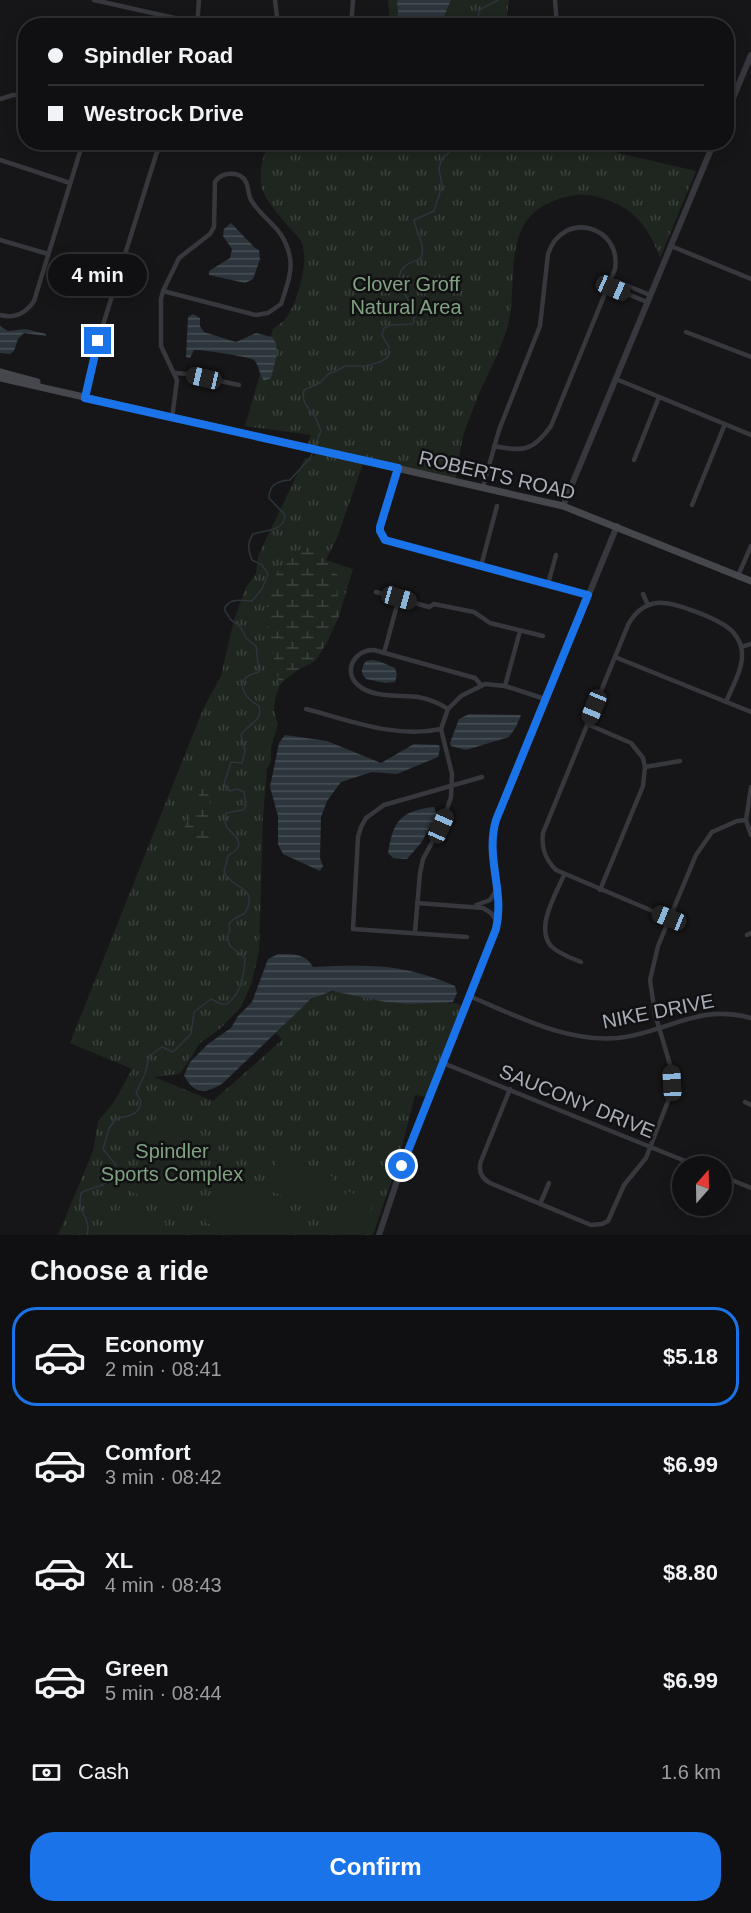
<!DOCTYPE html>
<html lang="en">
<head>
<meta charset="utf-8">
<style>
  :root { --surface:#101012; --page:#19191b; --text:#f1f3f6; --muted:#9c9d9f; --line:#303032; --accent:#1a73e8 }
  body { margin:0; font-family:Helvetica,sans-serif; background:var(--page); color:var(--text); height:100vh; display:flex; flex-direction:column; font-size:22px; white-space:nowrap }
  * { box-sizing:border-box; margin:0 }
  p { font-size:20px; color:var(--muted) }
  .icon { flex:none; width:33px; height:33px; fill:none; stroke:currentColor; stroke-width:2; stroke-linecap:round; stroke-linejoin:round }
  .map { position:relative; height:1235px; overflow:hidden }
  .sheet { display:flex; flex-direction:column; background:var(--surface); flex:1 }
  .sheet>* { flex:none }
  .banner { position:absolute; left:18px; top:18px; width:716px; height:132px; border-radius:24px; box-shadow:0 3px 15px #0003,0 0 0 2px var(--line); display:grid; align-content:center; height:132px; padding:0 30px; background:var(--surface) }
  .needle { width:39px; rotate:20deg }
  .fabs { position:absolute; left:672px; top:1156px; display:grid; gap:12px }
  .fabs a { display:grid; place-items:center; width:60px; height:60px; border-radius:50%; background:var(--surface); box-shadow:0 3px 15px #0003,0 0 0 2px var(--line); font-size:30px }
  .end { position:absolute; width:27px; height:27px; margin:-14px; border:8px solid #1a73e8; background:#fff; box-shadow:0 0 0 3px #fff }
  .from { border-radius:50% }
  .bubble { position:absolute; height:42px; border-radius:21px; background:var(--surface); box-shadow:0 3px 15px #0003,0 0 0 2px var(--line); font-size:20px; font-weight:700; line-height:42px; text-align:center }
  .car { position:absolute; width:18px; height:36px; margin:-18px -9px; border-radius:8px; box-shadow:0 0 4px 2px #0007; background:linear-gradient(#222 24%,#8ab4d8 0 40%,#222 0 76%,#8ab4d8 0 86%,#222 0) }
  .banner b { display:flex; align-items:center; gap:21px; height:57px; font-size:22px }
  .banner b+b { border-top:2px solid var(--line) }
  .banner i { width:15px; height:15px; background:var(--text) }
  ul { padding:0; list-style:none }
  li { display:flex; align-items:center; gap:18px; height:99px; margin:0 12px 9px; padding:0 18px; border:3px solid transparent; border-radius:24px }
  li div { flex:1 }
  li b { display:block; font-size:22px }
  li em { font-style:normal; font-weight:700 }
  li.current { border-color:var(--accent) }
  li>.icon { width:54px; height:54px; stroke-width:1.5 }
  h2 { padding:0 30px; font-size:27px; line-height:72px }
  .pay { display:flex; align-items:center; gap:15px; height:66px; padding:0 30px; font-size:22px }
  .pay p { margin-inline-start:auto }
  .cta { display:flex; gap:12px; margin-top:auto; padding:12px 30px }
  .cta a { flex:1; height:69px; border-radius:24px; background:var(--accent); color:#fff; font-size:24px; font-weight:700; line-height:69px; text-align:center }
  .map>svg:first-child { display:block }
</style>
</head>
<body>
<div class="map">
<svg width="751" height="1235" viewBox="0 0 751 1235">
  <defs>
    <pattern id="grass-tufts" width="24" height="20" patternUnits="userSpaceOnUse" patternTransform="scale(1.5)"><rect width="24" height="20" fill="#1e261f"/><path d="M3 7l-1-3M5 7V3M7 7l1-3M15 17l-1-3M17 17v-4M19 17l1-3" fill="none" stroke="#3c433d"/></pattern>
    <pattern id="wetland-marsh" width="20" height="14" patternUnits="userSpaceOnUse" patternTransform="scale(1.5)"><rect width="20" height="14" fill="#1e261f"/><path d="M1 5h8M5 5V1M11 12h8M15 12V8" fill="none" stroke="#3c433d"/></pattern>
    <pattern id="water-rules" width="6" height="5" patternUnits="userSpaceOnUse" patternTransform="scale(1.5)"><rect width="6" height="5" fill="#2c353c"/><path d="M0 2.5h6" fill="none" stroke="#485056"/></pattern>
  </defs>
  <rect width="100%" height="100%" fill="#161618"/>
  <!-- grass -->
  <g fill="url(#grass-tufts)">
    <polygon points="388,0 509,0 506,25 387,26 389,12"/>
    <path d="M 247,143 L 575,143 L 696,171 L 660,258 C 648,225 632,206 598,197 C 576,190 542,201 528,219 C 510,242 514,281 511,308 C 508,341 487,372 476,402 C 471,414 465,428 462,441 C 459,454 458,468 455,481 L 364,461 L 337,538 L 326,560 L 353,569 L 339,616 L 326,644 L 315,661 L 302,666 L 280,684 L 275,699 L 274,711 L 278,724 L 271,747 L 271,761 L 267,769 L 263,817 L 259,952 L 251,985 L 241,1007 L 221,1028 L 200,1043 L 180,1074 L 154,1077 L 213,1101 L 282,1040 L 276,1033 C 292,1018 309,995 331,992 C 347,989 371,999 387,1002 C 413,1006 441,997 465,1006 L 429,1097 L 415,1095 L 396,1170 L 385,1167 L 395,1171 L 373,1235 L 58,1235 L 93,1151 L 98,1121 L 114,1102 L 132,1069 L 70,1043 L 203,709 L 221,676 L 234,620 L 246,587 L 256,574 L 258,556 L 305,458 L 310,458 L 320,451 L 306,447 L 311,435 L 245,426 L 273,329 C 278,325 283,322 287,317 C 298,300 310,261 301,241 C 298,236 292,231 289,227 C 264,197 253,189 266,149 Z"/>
  </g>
  <!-- wetland -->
  <g fill="url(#wetland-marsh)">
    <polygon points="307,547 320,553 339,577 337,586 339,616 326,644 315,661 298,670 279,684 265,613 270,591 279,568 294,552"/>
    <path d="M 209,780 L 211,849 C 198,849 192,847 184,837 L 184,828 L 194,810 L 202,786 Z"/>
  </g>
  <!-- garden -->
  <g fill="#1e261f">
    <polygon points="157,1115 202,1134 172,1208 127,1190"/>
    <polygon points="279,1155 333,1177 319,1210 265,1189"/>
    <polygon points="223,1177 290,1204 277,1235 237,1235 205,1222"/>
    <polygon points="347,1191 374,1202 361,1235 341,1235 331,1231"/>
    <polygon points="121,1205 166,1223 161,1235 109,1235"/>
  </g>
  <!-- water -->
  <g fill="url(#water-rules)">
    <polygon points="397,0 451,0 440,25 396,26 398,12"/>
    <polygon points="231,223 255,248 259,250 260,259 253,279 245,283 209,275 209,271 230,258 232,249 223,236 224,229"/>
    <path d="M 193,314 L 200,318 L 200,326 L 204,332 L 236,342 L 256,333 L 272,337 L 276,343 L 277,354 L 271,378 L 264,381 C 259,374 259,365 254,360 C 251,357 200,349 194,350 L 190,358 L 186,357 L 188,317 Z"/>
    <polygon points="0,326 8,331 26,329 46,334 46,336 24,333 18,339 14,351 10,354 0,353"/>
    <path d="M 373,660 L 381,662 L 395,668 L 397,675 L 395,682 L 385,683 L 366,679 C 360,672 361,668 366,661 Z"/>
    <polygon points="469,714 521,715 516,727 509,737 466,750 451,746 450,743 459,719"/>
    <polygon points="285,735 327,741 381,763 414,744 439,745 440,749 438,757 397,774 372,772 341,782 327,801 321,817 320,858 323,866 320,871 283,854 278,844 278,816 270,787 279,743"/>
    <path d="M 434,807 L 437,815 L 421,843 L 407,859 L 393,858 L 388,853 C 393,821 400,811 434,807 Z"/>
    <path d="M 278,954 C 293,954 305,953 313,967 C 369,965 401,963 455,986 L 457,993 L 453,1002 L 410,1004 L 386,1002 L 332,991 L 311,999 L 223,1083 C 206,1094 194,1095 184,1075 L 190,1062 L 208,1044 L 231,1028 L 238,1016 L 252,1002 L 268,959 Z"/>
  </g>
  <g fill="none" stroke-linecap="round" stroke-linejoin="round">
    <!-- stream -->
    <g stroke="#2c353c" stroke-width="1.5">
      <polyline points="493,26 490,23 482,23 478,19 479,10 498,0"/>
      <path d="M 314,447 L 321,431 C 319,426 317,421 315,417 C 308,407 301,403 304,390 L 320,383 L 328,374 L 336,371 L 345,366 L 366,366 L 380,362 L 388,357 L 389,347 L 382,335 L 384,328 L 391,325 L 413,324 C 421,302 387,286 404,267 C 408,263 416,261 421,258 C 426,244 416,233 414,220 L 434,211 L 442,186 L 439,169 L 441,160 L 460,142"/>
      <path d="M 87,1235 C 92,1216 76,1214 81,1193 C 96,1184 113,1189 116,1165 L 103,1149 L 109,1129 L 115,1119 C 127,1115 139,1118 141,1101 L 136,1093 L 145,1074 L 149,1056 L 162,1047 L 173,1052 L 191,1034 L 194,1012 L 211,999 L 221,1004 L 227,1004 C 242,992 244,976 245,958 L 230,946 L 227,937 L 230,930 L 229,924 L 234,919 L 245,913 C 260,886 232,890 224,872 L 228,856 L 237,849 L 239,844 C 236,828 222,835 226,813 L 243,810 L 246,806 L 244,792 L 237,789 L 230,791 L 224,784 L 231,762 L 242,763 L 245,751 L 241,735 C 248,723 263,722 259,706 C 248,700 233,684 250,675 C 253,674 256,673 259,672 L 256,646 L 247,639 L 239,625 L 231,620 L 225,611 L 225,607 C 231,598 242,600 252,601 L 262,589 L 268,574 L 262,565 L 252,560 C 248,550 247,543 253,534 C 265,530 284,532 285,515 L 269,498 C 269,484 278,481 290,480 L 310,458 L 313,452"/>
    </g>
    <!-- minor -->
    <g stroke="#37383d" stroke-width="4.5">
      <polyline points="94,0 197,23"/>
      <polyline points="275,0 278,26"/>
      <polyline points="555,0 557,26"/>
      <polyline points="197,26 199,0"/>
      <polyline points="351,26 353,0"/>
      <polyline points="20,95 26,63"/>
      <polyline points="0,99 13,95 26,95"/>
      <polyline points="130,142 158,151"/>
      <polyline points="0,160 70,183"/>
      <polyline points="0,240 48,254"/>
      <polyline points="671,246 751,279"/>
      <polyline points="610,284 616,281 650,295"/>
      <polyline points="610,284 613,288 647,302"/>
      <path d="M 163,291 L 256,315 L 268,313 L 281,304 C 285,292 293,271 290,258 C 284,226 266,224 251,200 C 248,195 249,188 246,182 C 240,170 221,172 215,182 L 214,227 L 210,234 L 179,258 L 163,291 L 161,299 L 161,346 L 177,380 L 172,418"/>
      <path d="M 0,315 C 15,319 26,313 34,301 L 83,142"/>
      <polyline points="686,332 751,357"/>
      <polyline points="175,373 187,374 239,385"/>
      <polyline points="616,379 751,435"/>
      <polyline points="85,398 98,341 160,142"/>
      <polyline points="634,460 659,397"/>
      <path d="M 483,487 L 499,430 L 540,326 L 548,254 C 563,209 622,226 615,269 L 551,426 C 533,451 524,452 494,446"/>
      <polyline points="692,505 725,424"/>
      <polyline points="382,536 389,542 588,595"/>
      <polyline points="382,536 380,527 398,468"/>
      <polyline points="481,566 497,506"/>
      <polyline points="738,576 751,546"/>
      <polyline points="548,584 556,555"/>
      <polyline points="376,592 429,607 434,604 474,612 490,623 543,636"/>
      <polyline points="643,594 648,605"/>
      <polyline points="741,647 751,644"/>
      <polyline points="384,653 399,598"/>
      <polyline points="615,657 751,712"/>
      <polyline points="505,686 520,631"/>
      <path d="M 306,709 C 349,720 396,739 441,729"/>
      <path d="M 448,709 C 439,703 429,699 418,697 C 400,695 372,698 358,685 C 342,671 355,649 374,650 L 475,678 L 481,685"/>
      <polyline points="587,724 631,743 643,758 645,767 643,786 600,890"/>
      <polyline points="645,767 680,761"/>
      <polyline points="751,787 746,820 751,835"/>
      <path d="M 564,875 C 556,894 535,927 551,946 C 559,954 571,958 581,962"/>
      <polyline points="417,903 483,908 491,913 498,922"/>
      <polyline points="476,905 490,900 497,889"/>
      <path d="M 669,918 L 556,870 C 545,859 541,848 543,833 L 628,625 C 634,614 643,605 656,603 C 672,600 722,620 733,632 C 738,638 742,646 742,653 C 743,669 732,687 726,702"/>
      <polyline points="415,932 420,873 423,859 441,826 451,797 452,774 441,729 448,709 461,696 485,684 505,686 545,699"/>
      <polyline points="747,935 751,933"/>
      <polyline points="467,937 353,929 358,837 361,827 366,818 384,805 482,777"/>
      <path d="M 469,996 C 517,1016 565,1042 617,1038 C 667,1033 697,1003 751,1018"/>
      <polyline points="443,1063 700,1167"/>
      <path d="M 510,1089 L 481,1161 C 478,1171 481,1178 490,1183 L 591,1225 L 602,1224 L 608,1221 L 624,1185 L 646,1158 L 670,1096 L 671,1068 L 655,1014 L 650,980 L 658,946 L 696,855 L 712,832 L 737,821 L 746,820"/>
      <polyline points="745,1102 751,1105"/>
      <polyline points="722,1176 751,1188"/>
      <polyline points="540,1204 549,1183"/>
      <polyline points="688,1213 691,1206"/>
    </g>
    <!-- tertiary -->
    <g stroke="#37383d" stroke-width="6">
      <polyline points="726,115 751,55"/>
      <polyline points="563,506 714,142"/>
      <path d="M 379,1235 L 402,1166 L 496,929 C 505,889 484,859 496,820 L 617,526"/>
    </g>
    <!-- secondary -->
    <g stroke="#45474d" stroke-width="7">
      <polyline points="0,372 37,382"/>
      <polyline points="0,378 563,506 751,581"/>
    </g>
  </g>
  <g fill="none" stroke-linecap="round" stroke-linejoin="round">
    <!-- route -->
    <path stroke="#1a73e8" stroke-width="8" d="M 98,341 L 85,398 L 398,468 L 380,527 L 380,531 L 385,540 L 588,595 L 496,820 C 485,858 505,891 496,929 L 402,1166"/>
  </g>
  <g text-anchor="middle" stroke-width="5" stroke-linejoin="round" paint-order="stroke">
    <!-- park labels -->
    <g font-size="20" fill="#7fa381" stroke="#111113">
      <text x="406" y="291">Clover Groff<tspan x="406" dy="23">Natural Area</tspan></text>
      <text x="172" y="1158">Spindler<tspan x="172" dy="23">Sports Complex</tspan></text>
    </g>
    <!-- street labels -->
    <g font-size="20" fill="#a8adb8" stroke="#111113">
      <text transform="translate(497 475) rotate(13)" y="7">ROBERTS ROAD</text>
      <text transform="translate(658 1011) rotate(-11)" y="7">NIKE DRIVE</text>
      <text transform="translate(577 1101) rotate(22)" y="7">SAUCONY DRIVE</text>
    </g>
  </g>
</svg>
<div class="fabs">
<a><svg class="needle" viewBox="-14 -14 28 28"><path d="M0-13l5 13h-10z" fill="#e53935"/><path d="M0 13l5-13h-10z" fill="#9c9d9f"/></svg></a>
</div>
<i class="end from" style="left:402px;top:1166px"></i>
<i class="end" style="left:98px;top:341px"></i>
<div class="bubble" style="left:48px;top:254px;width:99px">4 min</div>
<i class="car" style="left:613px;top:288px;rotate:114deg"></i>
<i class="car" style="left:204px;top:378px;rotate:283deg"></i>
<i class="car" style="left:399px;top:598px;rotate:106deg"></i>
<i class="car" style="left:594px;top:707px;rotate:202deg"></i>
<i class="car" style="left:441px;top:826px;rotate:24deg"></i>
<i class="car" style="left:669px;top:918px;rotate:292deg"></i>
<i class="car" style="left:672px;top:1083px;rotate:357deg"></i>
<div class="banner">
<b><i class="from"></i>Spindler Road</b>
<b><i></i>Westrock Drive</b>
</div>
</div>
<section class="sheet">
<h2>Choose a ride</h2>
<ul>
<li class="current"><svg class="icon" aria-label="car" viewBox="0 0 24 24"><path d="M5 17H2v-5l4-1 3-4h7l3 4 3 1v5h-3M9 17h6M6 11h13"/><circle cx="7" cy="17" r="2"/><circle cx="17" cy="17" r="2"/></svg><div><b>Economy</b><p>2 min · 08:41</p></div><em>$5.18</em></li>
<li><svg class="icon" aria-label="car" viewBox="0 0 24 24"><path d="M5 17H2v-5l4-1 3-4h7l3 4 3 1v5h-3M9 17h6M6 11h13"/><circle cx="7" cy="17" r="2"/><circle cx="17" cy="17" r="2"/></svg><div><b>Comfort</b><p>3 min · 08:42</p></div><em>$6.99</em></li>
<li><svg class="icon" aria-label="car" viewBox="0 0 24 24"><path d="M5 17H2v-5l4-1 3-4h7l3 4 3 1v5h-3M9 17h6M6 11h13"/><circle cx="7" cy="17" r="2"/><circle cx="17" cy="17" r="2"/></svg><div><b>XL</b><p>4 min · 08:43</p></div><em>$8.80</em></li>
<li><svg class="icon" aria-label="car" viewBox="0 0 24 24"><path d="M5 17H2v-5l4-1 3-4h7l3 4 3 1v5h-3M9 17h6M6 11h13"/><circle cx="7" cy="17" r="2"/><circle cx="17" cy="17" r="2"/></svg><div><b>Green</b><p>5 min · 08:44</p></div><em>$6.99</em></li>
</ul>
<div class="pay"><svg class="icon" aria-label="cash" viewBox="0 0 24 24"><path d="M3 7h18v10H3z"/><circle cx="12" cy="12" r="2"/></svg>Cash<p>1.6 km</p></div>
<div class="cta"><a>Confirm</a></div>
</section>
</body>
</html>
